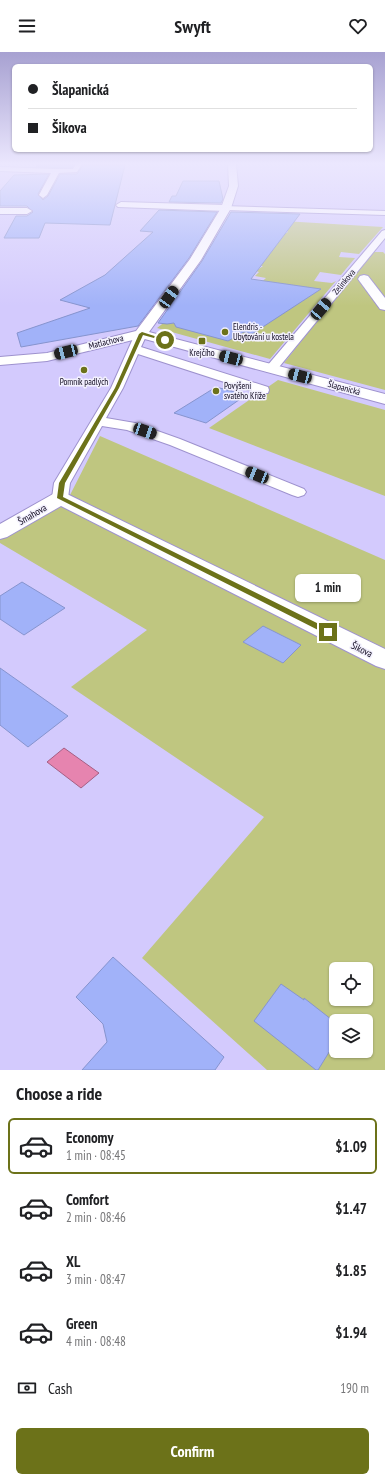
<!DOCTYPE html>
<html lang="en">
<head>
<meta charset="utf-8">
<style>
  :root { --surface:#fff; --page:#f2f2f2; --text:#202124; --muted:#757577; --line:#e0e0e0; --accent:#6c7219 }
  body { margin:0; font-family:"PT Sans Narrow",sans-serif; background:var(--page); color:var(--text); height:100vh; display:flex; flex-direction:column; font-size:15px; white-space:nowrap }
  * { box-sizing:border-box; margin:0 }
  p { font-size:13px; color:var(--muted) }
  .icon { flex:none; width:22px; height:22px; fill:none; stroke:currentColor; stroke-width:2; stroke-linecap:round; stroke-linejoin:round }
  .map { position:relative; height:1018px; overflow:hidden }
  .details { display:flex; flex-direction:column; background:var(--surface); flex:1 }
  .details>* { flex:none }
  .guide { position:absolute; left:12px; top:12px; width:361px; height:88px; border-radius:6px; box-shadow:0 1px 3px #0004; display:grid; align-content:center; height:88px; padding:0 16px; background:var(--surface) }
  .tools { position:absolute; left:329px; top:910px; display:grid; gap:8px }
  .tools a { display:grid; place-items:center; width:44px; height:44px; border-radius:6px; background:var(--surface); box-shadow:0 1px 3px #0004; font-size:20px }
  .end { position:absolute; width:18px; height:18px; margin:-9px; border:5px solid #6c7219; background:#fff; box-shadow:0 0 0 2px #fff }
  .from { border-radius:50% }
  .bubble { position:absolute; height:28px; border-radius:6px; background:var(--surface); box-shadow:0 1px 3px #0004; font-size:13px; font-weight:600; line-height:28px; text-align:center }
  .car { position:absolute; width:12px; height:24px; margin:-12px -6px; border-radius:5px; box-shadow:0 0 3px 1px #0007; background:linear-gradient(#222 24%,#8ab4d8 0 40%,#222 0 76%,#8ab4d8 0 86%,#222 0) }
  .guide b { display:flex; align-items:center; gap:14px; height:38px; font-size:15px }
  .guide b+b { border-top:1px solid var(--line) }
  .guide i { width:10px; height:10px; background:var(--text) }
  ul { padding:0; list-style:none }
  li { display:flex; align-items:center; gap:12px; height:56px; margin:0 8px 6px; padding:0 8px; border:2px solid transparent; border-radius:6px }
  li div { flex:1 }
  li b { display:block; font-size:15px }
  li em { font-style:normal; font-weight:600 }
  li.on { border-color:var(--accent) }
  li>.icon { width:36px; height:36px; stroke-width:1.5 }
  h2 { padding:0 16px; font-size:18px; line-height:48px }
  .pay { display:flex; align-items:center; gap:10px; height:44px; padding:0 16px; font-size:15px }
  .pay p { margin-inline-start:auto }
  .action { display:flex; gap:8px; margin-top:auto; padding:8px 16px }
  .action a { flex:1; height:46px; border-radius:6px; background:var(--accent); color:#fff; font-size:16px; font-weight:600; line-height:46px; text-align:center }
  header { display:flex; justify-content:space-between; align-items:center; height:52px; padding:0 16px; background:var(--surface); font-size:18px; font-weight:600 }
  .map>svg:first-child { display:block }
</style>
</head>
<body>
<header><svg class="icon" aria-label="menu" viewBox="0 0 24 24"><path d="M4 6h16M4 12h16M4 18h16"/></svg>Swyft<svg class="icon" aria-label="heart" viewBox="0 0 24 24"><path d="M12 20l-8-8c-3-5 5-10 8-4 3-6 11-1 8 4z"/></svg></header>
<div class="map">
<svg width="385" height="1018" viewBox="0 0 385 1018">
  <rect width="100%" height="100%" fill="#d3cafd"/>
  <!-- green -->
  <g fill="#bfc680" fill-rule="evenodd">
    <polygon points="283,169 383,175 359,202 341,200 339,205 355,206 341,223 320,220 314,229 332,231 336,229 270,307 157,276 175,262 258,233 266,226 255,224 259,220 256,219 263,214 250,213 278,181 287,181 289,176"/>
    <polygon points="372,200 383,200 385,202 385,338 284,311"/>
    <polygon points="278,328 385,358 385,444 209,376"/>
    <path d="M 100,384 L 385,508 L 385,1018 L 267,1018 L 142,906 L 264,765 L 71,635 L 147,578 L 0,491 L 0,488 L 69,445 ZM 336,917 L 366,917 L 366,947 L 336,947 ZM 336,969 L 366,969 L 366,999 L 336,999 Z"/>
  </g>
  <!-- water -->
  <polygon fill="#e684af" stroke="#a55f84" points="64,696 99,721 81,736 47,710"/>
  <!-- building -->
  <g fill="#a1b2f9" stroke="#8694ce">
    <polygon points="37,113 74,113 72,116 36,115"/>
    <polygon points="83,113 125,113 110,173 45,171 39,186 4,186 16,164 27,164 33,160 27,154 0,154 0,139 14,123 49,122 38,142 43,148 48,144 60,122 77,122"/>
    <polygon points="183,129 219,129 223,147 221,151 169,150 172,144 176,144"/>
    <polygon points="159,158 217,160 189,206 138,274 21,295 17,281 90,256 60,248 105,223 153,180 140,179"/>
    <polygon points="231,160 300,162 251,227 321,237 252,282 244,280 228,289 176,275 174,271 167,272 158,271 202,209"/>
    <polygon points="216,335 246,343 206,371 174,361"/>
    <polygon points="22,530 65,556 24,583 0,567 0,544"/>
    <polygon points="263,574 301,593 283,611 243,590"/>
    <polygon points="0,616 68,664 28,695 0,673"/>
    <polygon points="113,905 224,1005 215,1018 82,1018 107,990 103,972 76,945"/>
    <polygon points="281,932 304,948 304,946 336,971 336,989 318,1018 316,1018 254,969"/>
  </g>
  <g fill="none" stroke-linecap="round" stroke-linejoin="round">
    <defs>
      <g id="service">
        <polygon points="76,112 82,112 77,120 56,121 53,119 56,117 73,117"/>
        <polygon points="223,154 385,159 385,163 226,158 222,156"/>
        <polygon points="385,178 385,186 275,320 267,320 265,317 267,314 382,179"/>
        <polygon points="141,279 145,280 147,282 141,295 268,335 269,338 268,341 258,341 138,302 123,336 106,366 135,371 180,387 304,437 306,440 304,443 298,445 292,443 170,393 127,378 102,374 70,431 68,446 66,449 60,451 54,449 52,446 54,431 111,336 135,282 137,280"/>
      </g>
      <g id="minor">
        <polygon points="0,115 56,117 60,119 47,143 43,146 39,143 51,121 0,119"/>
        <polygon points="121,150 226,153 231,156 226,159 118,155 116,153"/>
        <polygon points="0,156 27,156 32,159 27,162 0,162"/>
        <polygon points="364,223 368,224 385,246 385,258 380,257 358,227 360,224"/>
        <polygon points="60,440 67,442 385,597 385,617 376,614 61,454 7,485 0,487 0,472 53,442"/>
      </g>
      <polygon id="tertiary" points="228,112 236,112 238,134 231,156 201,208 149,280 385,342 385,352 141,286 47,309 0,313 0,305 47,301 136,279 190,207 221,156 229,134"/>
    </defs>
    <!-- service casing -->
    <use href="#service" stroke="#9e92ce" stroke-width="2"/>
    <!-- minor casing -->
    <use href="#minor" stroke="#9e92ce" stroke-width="2"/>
    <!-- tertiary casing -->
    <use href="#tertiary" stroke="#9e92ce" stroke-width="2"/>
    <!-- service -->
    <use href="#service" fill="#fff" fill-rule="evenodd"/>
    <!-- minor -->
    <use href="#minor" fill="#fff" fill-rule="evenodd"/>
    <!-- tertiary -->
    <use href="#tertiary" fill="#fff" fill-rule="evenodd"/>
  </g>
  <!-- sky -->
  <linearGradient id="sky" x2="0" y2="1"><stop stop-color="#a7a1d1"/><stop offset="0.44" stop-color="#ebe7fe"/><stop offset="1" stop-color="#ebe7fe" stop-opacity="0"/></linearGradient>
  <rect width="385" height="254" fill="url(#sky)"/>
  <!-- route -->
  <polygon fill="#6c7219" points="142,280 167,288 165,289 143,283 119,336 65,431 63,445 331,578 331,582 326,582 57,446 59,431 115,336 139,282"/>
  <!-- markers -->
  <g fill="#6c7219" stroke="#f3f1fe" stroke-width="1.5">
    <circle cx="225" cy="280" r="4"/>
    <rect x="198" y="285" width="8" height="8" rx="2"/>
    <circle cx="84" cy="318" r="4"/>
    <circle cx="216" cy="339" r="4"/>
  </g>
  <g text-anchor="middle" stroke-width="3" stroke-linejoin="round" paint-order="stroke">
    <!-- far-street labels -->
    <g font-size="9" fill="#0e081e" stroke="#f3f1fe">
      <text transform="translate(344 230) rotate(-50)" y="3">Zelinkova</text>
      <text transform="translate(106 290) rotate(-14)" y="3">Matlachova</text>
      <text transform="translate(344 336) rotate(15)" y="3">Šlapanická</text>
    </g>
    <!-- far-poi labels -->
    <g font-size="9" fill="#0e081e" stroke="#f3f1fe" text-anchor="start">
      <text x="233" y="278">Elendris -<tspan x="233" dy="10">Ubytování u kostela</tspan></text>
      <text x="202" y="304" text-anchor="middle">Krejčího</text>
      <text x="84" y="333" text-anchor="middle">Pomník padlých</text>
      <text x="224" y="337">Povýšení<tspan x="224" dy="10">svatého Kříže</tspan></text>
    </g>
    <!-- street labels -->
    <g font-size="10" fill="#0e081e" stroke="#f3f1fe">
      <text transform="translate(32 462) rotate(-30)" y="4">Šmahova</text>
      <text transform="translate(362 597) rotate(26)" y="4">Šikova</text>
    </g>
  </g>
</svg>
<div class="tools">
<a><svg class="icon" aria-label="locate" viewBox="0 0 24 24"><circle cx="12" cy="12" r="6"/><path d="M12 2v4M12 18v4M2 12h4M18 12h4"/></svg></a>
<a><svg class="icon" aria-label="layers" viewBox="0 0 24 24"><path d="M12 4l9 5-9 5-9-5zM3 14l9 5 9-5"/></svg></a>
</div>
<i class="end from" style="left:165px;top:288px"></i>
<i class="end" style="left:328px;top:580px"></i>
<div class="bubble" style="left:295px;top:522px;width:66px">1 min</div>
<i class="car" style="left:169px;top:245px;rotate:35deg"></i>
<i class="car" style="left:321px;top:257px;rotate:40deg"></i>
<i class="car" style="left:66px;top:300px;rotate:256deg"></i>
<i class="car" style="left:231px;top:306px;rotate:285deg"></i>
<i class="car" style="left:300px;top:324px;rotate:285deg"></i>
<i class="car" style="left:145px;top:379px;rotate:109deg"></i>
<i class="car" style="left:257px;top:423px;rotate:292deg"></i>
<div class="guide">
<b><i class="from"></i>Šlapanická</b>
<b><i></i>Šikova</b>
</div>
</div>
<section class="details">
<h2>Choose a ride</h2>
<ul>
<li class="on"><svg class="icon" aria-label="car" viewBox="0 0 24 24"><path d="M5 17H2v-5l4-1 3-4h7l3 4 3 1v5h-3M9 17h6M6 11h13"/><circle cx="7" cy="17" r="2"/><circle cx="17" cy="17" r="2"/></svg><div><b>Economy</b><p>1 min · 08:45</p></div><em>$1.09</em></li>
<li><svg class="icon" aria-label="car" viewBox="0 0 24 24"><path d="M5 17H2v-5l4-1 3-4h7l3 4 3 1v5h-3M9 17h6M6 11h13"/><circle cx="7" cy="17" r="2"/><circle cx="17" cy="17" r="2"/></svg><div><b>Comfort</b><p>2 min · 08:46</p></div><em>$1.47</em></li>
<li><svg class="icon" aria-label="car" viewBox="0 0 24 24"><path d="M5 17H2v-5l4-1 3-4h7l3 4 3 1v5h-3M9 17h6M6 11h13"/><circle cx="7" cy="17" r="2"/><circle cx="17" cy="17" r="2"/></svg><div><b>XL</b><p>3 min · 08:47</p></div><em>$1.85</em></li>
<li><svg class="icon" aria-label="car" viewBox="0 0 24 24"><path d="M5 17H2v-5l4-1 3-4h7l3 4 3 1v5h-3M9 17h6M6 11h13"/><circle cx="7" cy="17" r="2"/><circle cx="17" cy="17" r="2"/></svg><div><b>Green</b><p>4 min · 08:48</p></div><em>$1.94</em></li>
</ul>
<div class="pay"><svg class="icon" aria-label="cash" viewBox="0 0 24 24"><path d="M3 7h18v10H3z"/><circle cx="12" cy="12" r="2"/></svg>Cash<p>190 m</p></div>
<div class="action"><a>Confirm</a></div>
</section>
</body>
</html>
